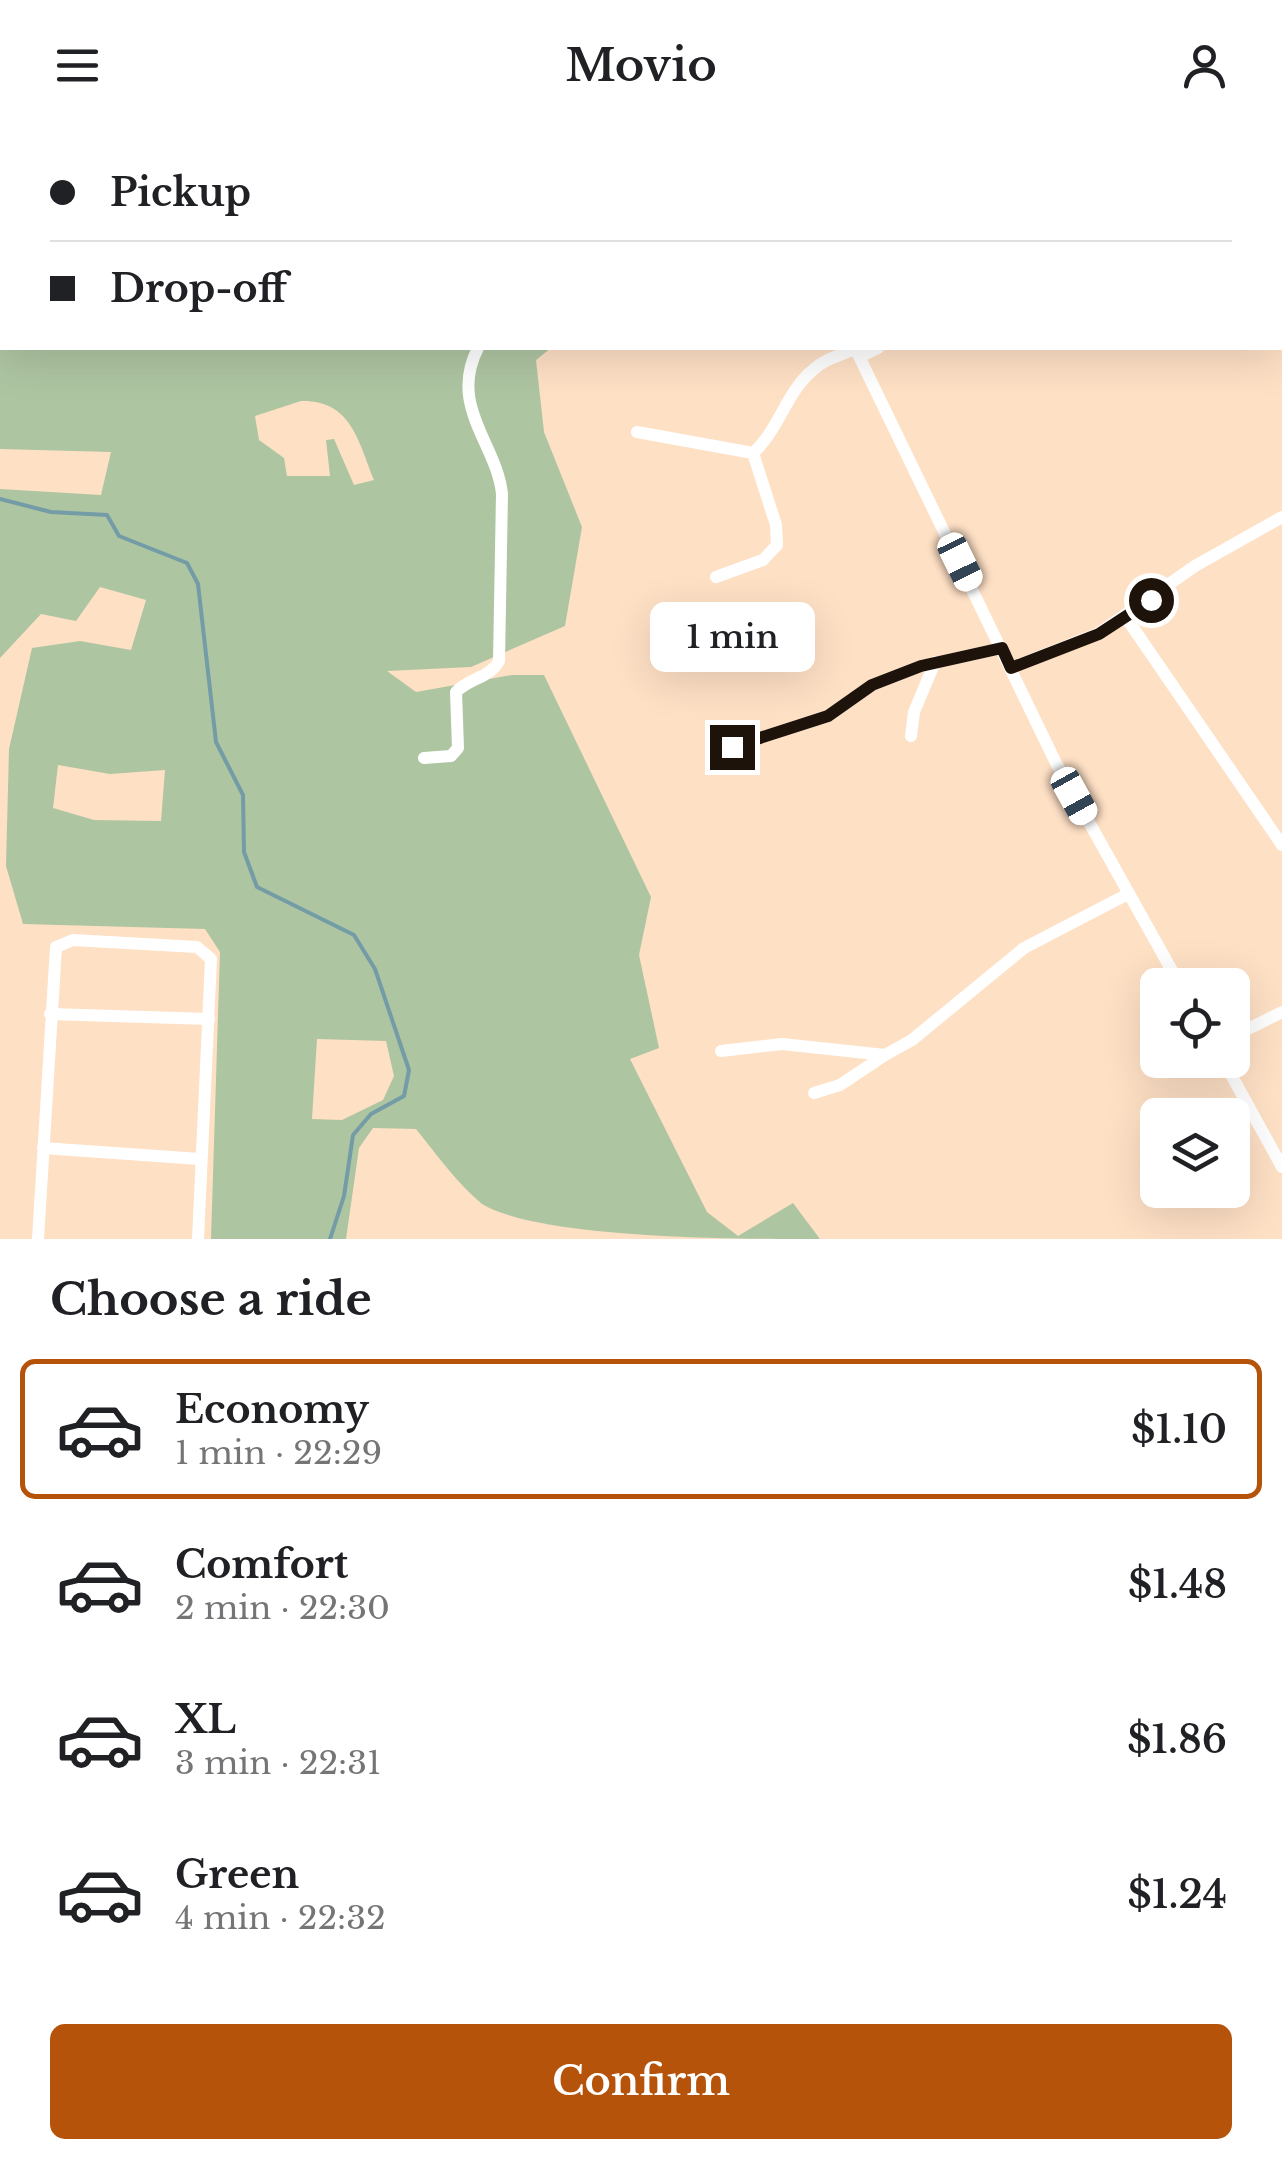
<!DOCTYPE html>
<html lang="en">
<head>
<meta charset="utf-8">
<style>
  :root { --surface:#fff; --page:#f6f6f6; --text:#202124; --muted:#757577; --line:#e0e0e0; --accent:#b45309 }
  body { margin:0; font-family:"Libre Baskerville",serif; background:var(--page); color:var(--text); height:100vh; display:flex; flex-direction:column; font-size:38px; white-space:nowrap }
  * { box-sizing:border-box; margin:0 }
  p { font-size:32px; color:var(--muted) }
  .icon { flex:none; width:55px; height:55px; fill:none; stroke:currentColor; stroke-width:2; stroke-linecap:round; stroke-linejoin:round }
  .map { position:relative; height:1109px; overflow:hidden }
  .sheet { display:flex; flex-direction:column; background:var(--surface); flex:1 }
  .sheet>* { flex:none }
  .guide { position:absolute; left:0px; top:0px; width:1282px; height:220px; box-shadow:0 10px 40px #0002; display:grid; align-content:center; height:220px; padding:0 50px; background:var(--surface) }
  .buttons { position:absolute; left:1140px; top:838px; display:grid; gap:20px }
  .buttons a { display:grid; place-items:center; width:110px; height:110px; border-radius:15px; background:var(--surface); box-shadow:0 10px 40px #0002; font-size:50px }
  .end { position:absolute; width:45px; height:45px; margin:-22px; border:12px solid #1e130a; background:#fff; box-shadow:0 0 0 5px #fff }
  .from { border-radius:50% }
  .bubble { position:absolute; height:70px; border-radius:15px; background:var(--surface); box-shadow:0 10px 40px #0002; font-size:32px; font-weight:600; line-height:70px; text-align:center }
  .car { position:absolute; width:30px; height:60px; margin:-30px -15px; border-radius:12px; box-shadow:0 0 8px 2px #0007; background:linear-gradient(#fff 24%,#345 0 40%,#fff 0 76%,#345 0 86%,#fff 0) }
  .guide b { display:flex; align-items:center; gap:35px; height:95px; font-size:38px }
  .guide b+b { border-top:2px solid var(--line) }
  .guide i { width:25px; height:25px; background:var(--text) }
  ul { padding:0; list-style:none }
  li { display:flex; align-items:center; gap:30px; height:140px; margin:0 20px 15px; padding:0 30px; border:5px solid transparent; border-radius:15px }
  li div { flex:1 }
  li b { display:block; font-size:38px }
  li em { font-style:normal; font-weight:600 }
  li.active { border-color:var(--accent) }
  li>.icon { width:90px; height:90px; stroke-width:1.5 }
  h2 { padding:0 50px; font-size:45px; line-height:120px }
  .action { display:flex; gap:20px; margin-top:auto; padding:20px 50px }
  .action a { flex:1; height:115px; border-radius:15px; background:var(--accent); color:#fff; font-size:40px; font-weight:600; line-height:115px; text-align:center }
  header { display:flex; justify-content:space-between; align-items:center; height:130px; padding:0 50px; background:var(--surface); font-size:45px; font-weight:600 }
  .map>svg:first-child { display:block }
</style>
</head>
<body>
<header><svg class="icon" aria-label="menu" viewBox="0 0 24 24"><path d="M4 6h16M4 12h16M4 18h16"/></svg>Movio<svg class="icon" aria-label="person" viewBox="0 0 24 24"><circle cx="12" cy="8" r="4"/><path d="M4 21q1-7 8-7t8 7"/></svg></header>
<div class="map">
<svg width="1282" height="1109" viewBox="0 0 1282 1109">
  <rect width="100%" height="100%" fill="#fee0c5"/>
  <!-- green -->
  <path fill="#aec5a2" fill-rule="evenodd" d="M 0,0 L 452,0 L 2,2 L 2,218 L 551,218 L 536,230 L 544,302 L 582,397 L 565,496 L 471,537 L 387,541 L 416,562 L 512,545 L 544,545 L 651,767 L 639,825 L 659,918 L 630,929 L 707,1082 L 738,1106 L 793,1073 L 820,1109 C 739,1109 541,1109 482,1074 C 457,1053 436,1024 416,999 L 373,998 L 359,1018 L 346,1109 L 211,1109 L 220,822 L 205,799 L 23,794 L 6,736 L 9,619 L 32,518 L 80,511 L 131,520 L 146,470 L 100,457 L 76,491 L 41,484 L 0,528 L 0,359 L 101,365 L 111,322 L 0,319 ZM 301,271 C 351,270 358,310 374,350 L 354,355 L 334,309 L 326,310 L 330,346 L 287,346 L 284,328 L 259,310 L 255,286 ZM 58,635 L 110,644 L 165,640 L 161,691 L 94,690 L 53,678 ZM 317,909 L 386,911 L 394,946 L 383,970 L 342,990 L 312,989 Z"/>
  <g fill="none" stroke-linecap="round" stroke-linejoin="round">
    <!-- stream -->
    <g stroke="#739ca6" stroke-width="4">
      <polyline points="102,2 104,0"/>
      <polyline points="0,55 2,43"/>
      <polyline points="0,369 51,382 107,385 119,406 187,433 198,454 216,612 243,665 244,722 257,757 354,805 375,839 409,940 404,966 371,984 353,1005 344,1066 330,1109"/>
    </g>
    <!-- minor -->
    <g stroke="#fff" stroke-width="12">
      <polyline points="188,0 188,2"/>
      <polyline points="470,0 477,2"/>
      <polyline points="817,2 819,0"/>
      <polyline points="1197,2 1197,0"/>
      <polyline points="1280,149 1282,153"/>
      <polyline points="855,218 1056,633 1180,855"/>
      <polyline points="860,227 878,218"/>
      <path d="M 637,302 L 753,323 C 779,300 786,262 813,240 C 824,229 841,225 855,219"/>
      <polyline points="716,447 763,430 777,415 776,395 753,323"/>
      <polyline points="1125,486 1282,715"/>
      <polyline points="1011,538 1099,503 1195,436 1282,387"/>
      <polyline points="911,606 914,582 935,532"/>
      <polyline points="732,617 828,586 872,555 921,536 1002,518"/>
      <path d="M 424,628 L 451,626 L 458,618 L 456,562 C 469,548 490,548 499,531 L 502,364 C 497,314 448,276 478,218"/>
      <polyline points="50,884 209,889"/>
      <polyline points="1232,907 1282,882"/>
      <polyline points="721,921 782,914 885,925 912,910 1024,818 1128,764"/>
      <polyline points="1223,930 1282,1037"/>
      <polyline points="814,963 840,955 885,925"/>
      <polyline points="43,1018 200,1029"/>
      <polyline points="38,1109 56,817 73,810 197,817 211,829 198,1109"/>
    </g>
  </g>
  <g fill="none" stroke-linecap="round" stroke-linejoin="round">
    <!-- route -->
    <polyline stroke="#1e130a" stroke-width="12" points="732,617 828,586 872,555 921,536 1002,518 1011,538 1099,504 1151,470"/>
  </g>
</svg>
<div class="buttons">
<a><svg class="icon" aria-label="locate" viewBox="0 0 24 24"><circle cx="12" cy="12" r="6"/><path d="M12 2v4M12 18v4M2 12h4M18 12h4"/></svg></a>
<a><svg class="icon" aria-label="layers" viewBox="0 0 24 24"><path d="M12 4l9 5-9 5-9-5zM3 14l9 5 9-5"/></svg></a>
</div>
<i class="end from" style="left:1151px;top:470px"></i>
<i class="end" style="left:732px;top:617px"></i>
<div class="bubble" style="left:650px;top:472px;width:165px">1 min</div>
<i class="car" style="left:960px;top:432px;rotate:154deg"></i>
<i class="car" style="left:1074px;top:666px;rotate:151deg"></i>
<div class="guide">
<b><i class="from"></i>Pickup</b>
<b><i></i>Drop-off</b>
</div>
</div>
<section class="sheet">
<h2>Choose a ride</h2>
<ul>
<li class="active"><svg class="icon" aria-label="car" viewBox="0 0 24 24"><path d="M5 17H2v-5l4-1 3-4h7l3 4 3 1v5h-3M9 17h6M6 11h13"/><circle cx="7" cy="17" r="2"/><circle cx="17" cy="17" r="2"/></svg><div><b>Economy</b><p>1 min · 22:29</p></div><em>$1.10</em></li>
<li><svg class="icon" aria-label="car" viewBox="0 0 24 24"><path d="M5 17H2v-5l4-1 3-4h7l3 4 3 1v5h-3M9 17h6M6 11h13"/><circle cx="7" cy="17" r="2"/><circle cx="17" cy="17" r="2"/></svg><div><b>Comfort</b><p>2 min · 22:30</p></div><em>$1.48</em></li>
<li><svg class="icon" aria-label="car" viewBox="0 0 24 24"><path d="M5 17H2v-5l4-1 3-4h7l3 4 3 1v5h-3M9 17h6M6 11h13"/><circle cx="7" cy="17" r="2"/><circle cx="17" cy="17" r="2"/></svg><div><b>XL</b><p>3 min · 22:31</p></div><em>$1.86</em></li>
<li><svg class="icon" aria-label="car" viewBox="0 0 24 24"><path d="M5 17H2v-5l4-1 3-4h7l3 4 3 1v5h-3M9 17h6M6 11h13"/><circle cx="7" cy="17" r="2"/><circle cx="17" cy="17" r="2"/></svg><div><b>Green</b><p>4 min · 22:32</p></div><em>$1.24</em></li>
</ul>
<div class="action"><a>Confirm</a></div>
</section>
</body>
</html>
